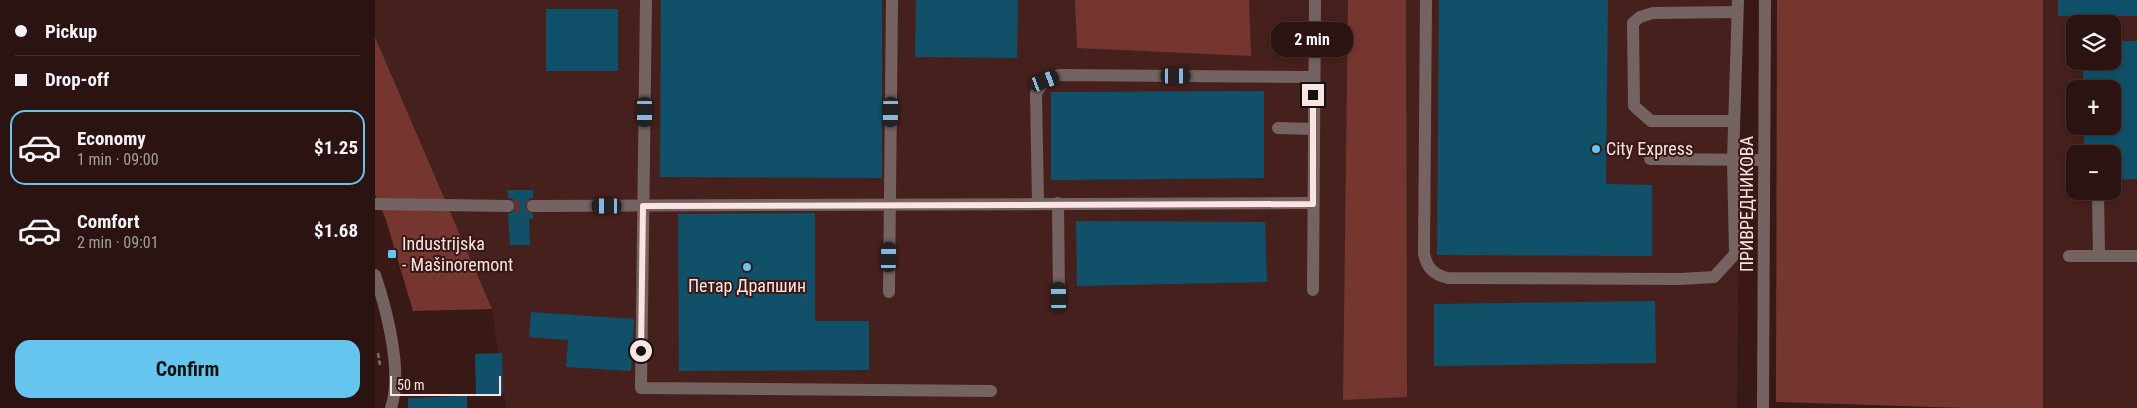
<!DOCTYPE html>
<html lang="en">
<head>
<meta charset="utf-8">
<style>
  :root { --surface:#2a1310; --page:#36201e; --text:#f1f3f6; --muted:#a59e9f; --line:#463230; --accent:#65c5ee }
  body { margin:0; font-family:"Roboto Condensed",sans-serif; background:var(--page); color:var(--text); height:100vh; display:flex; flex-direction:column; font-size:19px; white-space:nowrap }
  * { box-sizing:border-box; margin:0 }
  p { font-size:16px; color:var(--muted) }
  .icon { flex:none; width:28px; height:28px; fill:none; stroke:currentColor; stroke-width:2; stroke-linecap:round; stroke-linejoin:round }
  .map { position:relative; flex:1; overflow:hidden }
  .side { display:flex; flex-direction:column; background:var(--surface); width:375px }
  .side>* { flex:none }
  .guide { display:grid; align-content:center; height:110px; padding:0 15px; background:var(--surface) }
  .controls { position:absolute; left:1691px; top:15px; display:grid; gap:10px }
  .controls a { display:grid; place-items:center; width:55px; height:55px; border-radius:10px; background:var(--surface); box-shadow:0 2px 8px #0003,0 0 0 1px var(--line); font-size:25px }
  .scale { position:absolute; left:15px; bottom:12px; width:111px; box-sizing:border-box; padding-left:5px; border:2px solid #fae4e1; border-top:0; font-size:14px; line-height:18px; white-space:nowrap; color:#fae4e1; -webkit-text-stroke:4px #381916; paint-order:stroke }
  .end { position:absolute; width:22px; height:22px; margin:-11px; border:6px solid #fae4e1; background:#111; box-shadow:0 0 0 2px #111 }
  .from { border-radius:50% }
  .bubble { position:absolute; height:35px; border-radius:15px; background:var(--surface); box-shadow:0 2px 8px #0003,0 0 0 1px var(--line); font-size:16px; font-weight:700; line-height:35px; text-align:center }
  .car { position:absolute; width:15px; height:30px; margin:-15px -8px; border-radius:6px; box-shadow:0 0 4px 1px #0007; background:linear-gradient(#222 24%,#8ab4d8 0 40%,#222 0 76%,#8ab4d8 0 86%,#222 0) }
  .guide b { display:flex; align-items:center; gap:18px; height:48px; font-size:19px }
  .guide b+b { border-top:1px solid var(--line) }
  .guide i { width:12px; height:12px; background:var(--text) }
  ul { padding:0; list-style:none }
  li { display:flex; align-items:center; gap:15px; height:75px; margin:0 10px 8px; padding:0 5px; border:2px solid transparent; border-radius:15px }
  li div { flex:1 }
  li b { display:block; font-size:19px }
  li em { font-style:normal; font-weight:700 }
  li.selected { border-color:var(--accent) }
  li>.icon { width:45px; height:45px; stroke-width:1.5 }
  .action { display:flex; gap:10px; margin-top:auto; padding:10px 15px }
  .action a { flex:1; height:58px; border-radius:15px; background:var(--accent); color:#111; font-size:20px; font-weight:700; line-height:58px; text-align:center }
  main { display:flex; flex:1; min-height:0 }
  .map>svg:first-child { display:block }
</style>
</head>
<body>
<main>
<section class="side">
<div class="guide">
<b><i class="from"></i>Pickup</b>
<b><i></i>Drop-off</b>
</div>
<ul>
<li class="selected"><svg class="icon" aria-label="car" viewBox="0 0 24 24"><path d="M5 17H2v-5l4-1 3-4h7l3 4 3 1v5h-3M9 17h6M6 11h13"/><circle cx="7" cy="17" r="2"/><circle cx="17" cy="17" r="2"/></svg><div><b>Economy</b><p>1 min · 09:00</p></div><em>$1.25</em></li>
<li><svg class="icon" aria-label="car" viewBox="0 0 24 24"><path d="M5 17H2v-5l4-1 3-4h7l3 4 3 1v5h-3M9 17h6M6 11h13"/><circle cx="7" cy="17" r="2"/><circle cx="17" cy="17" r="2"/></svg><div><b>Comfort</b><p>2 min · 09:01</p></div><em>$1.68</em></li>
</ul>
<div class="action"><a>Confirm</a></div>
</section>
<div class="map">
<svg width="1762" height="408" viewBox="0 0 1762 408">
  <rect width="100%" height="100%" fill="#381916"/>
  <!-- built -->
  <g fill="#46201c" fill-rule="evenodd">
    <polygon points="0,0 1366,0 1362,408 131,408 117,309 0,37"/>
    <path d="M 1668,0 L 1762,0 L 1762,408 L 1668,408 ZM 1700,24 L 1738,24 L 1738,61 L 1700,61 ZM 1700,89 L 1738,89 L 1738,126 L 1700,126 ZM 1700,154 L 1738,154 L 1738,191 L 1700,191 Z"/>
  </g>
  <!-- green -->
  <g fill="#75362f">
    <polygon points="700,0 874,0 876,56 702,48"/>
    <polygon points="973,0 1031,0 1032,397 968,400"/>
    <polygon points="1402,0 1668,0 1668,408 1589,408 1401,402"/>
    <polygon points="0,37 117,309 38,311 11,220 0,194"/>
  </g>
  <!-- building -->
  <g fill="#105169">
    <polygon points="286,0 507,0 507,178 285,177"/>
    <polygon points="541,0 643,0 642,58 540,57"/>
    <polygon points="1064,0 1233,0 1231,184 1277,185 1277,256 1062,255"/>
    <rect x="1683" y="0" width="79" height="16"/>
    <rect x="171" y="9" width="72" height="62"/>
    <polygon points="1738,41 1762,41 1762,179 1738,180 1738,154 1709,154 1709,126 1738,126 1738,89 1708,89 1708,61 1738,61"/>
    <polygon points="889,91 889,178 676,180 676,92"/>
    <polygon points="132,190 158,190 158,198 154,199 150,206 151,210 158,214 158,219 154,219 155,245 135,245 133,214 140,211 141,206 138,199 133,198"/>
    <polygon points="440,213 440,321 494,321 494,370 304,371 303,214"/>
    <polygon points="701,221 890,222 892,282 702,286"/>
    <polygon points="1280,301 1281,363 1059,366 1059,304"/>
    <polygon points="156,312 259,319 256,371 191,367 193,340 154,337"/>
    <polygon points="127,353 128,394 101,395 100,354"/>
    <polygon points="92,396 92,408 33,408 33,398"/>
  </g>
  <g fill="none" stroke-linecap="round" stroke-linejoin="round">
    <!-- minor-tunnel -->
    <polyline stroke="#553734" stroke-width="12" stroke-dasharray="12 6" stroke-linecap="butt" points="133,206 158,206"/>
    <!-- path -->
    <polyline stroke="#866a67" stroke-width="2.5" stroke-dasharray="5 2.5" stroke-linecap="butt" points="3,353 5,365"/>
    <!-- minor -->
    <g stroke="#746361" stroke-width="12">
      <polyline points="271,0 266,388 616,391"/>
      <path d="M 1051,0 L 1049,254 C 1052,268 1059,275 1073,278 L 1305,279 L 1339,277 L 1360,254 L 1358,160 L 1363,0"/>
      <polyline points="1359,121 1276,121 1259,106 1258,23 1265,17 1278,13 1362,12"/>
      <polyline points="903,128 937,129"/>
      <polyline points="1275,159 1389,160"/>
      <polyline points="1723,191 1724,256"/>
      <polyline points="663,203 661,93 670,81 684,75 938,77"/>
      <polyline points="683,203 684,297"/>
      <polyline points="0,204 133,206"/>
      <polyline points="158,206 938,203"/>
      <polyline points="1694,256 1762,256"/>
      <path d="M 0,275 C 12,311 28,372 16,408"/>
      <polyline points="938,290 940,0"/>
      <polyline points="514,292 517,0"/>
      <polyline points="1388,408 1390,0"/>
    </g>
  </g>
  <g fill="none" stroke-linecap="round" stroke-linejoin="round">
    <!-- route -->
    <polyline stroke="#fae4e1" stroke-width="6" points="266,351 268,206 938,204 938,95"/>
  </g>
  <!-- markers -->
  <g fill="#65c5ee" stroke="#381916" stroke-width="2">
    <circle cx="1221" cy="149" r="5"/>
    <rect x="12" y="249" width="10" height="10" rx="2.5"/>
    <circle cx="372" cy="267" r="5"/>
  </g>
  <g text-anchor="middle" stroke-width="4" stroke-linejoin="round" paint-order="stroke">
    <!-- poi labels -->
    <g font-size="18" fill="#fae4e1" stroke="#381916" text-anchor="start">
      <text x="1231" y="155">City Express</text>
      <text x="27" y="250">Industrijska<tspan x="27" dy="21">- Mašinoremont</tspan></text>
      <text x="372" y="292" text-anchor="middle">Петар Драпшин</text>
    </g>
    <!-- street labels -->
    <g font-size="18" fill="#fae4e1" stroke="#381916">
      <text transform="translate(1372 204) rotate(-90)" y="6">ПРИВРЕДНИКОВА</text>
    </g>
  </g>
</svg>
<div class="controls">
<a><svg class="icon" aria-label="layers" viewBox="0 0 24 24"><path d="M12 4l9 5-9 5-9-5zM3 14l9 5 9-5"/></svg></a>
<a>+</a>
<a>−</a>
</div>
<div class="scale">50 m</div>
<i class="end from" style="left:266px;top:351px"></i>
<i class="end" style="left:938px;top:95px"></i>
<div class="bubble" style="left:896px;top:22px;width:82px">2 min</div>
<i class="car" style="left:801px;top:76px;rotate:90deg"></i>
<i class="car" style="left:670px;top:81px;rotate:69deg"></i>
<i class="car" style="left:270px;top:112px;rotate:180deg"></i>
<i class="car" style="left:516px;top:112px;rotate:181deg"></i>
<i class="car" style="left:232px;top:206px;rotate:270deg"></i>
<i class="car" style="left:514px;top:257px;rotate:1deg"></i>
<i class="car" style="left:684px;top:297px;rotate:359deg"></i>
</div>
</main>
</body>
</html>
